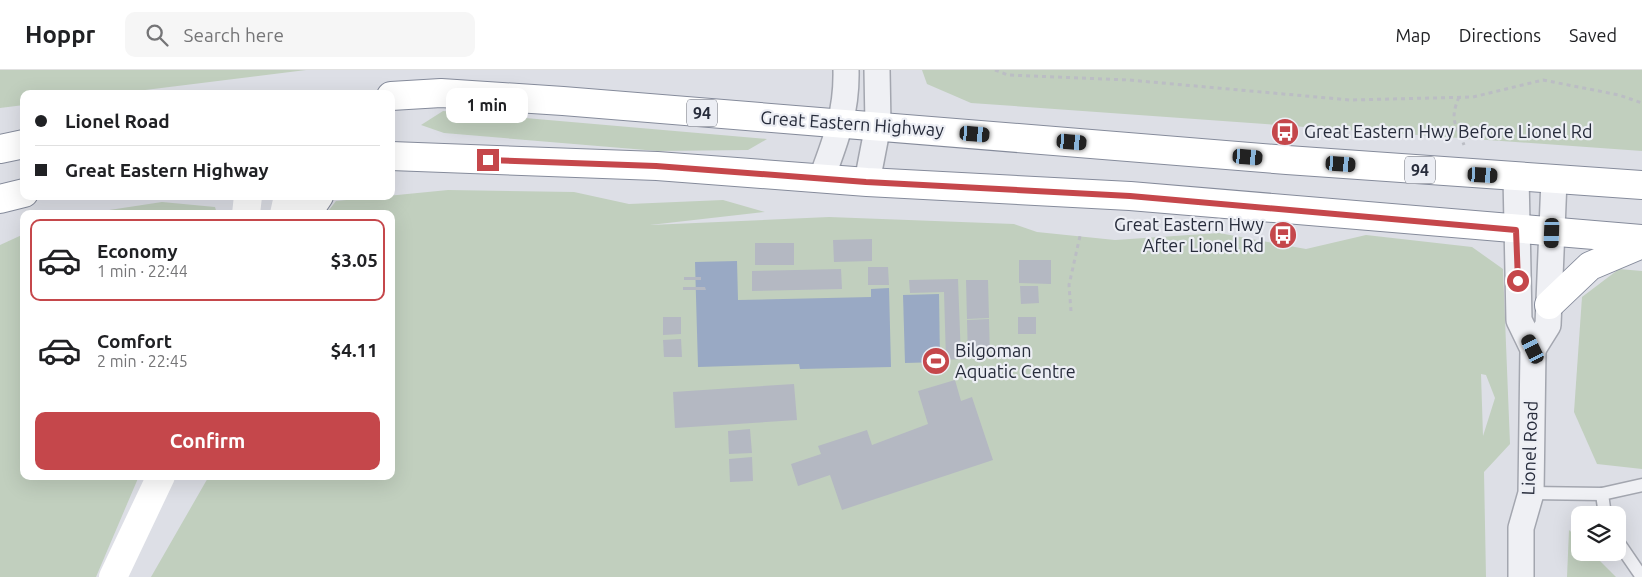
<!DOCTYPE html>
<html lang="en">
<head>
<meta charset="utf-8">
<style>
  :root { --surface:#fff; --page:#f6f6f6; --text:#202124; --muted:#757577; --line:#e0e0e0; --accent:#c5474b }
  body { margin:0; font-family:Ubuntu,sans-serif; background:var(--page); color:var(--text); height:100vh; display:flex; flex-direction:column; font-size:19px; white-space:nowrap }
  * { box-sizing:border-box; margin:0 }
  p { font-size:16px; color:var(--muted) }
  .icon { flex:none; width:28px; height:28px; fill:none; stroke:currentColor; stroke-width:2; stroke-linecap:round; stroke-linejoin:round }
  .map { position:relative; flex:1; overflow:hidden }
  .side { position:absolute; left:20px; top:140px; width:375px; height:270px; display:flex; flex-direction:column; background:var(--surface); border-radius:10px; box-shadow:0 5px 20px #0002 }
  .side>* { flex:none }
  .banner { position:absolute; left:20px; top:20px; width:375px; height:110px; border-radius:10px; box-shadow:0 5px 20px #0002; display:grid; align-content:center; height:110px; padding:0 15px; background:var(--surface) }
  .tools { position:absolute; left:1571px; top:436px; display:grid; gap:10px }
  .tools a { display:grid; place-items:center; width:55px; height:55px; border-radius:10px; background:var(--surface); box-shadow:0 5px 20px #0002; font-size:25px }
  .end { position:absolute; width:22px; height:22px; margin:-11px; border:6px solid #c5474b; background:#fff; box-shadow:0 0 0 2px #fff }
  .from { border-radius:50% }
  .bubble { position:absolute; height:35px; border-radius:10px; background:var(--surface); box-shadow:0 5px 20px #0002; font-size:16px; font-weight:600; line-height:35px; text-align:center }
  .car { position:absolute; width:15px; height:30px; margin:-15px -8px; border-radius:6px; box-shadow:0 0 4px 1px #0007; background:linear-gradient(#222 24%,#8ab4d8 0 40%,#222 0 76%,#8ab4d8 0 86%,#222 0) }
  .banner b { display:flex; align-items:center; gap:18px; height:48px; font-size:19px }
  .banner b+b { border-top:1px solid var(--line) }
  .banner i { width:12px; height:12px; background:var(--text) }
  ul { padding:9px 0 0; list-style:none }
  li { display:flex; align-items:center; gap:15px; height:82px; margin:0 10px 8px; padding:0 5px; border:2px solid transparent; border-radius:10px }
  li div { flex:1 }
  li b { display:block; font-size:19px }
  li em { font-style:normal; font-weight:600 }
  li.on { border-color:var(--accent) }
  li>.icon { width:45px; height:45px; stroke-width:1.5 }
  .primary-button { display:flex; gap:10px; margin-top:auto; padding:10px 15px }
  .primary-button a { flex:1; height:58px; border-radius:10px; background:var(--accent); color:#fff; font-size:20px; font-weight:600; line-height:58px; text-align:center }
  header { display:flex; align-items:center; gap:30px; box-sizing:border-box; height:70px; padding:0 25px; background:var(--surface); border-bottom:1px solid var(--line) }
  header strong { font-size:24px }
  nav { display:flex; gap:28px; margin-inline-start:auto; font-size:18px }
  .search { width:350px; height:45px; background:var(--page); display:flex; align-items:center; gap:12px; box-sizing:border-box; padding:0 18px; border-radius:10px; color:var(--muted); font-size:19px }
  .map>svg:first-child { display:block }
</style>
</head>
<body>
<header>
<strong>Hoppr</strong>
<div class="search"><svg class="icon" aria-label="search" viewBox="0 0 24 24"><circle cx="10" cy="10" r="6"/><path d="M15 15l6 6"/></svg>Search here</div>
<nav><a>Map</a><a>Directions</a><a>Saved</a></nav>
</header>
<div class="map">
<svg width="1642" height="507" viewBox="0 0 1642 507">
  <rect width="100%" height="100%" fill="#dddfe6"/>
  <!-- green -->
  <g fill="#c1cfbe" fill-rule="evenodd">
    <polygon points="0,0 306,0 113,24 24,24 24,35 0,38"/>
    <polygon points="922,0 1642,0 1642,81 971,33 927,14"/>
    <polygon points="443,41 767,69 748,80 658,81 444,63 421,55"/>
    <path d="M 448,120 L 574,122 L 629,134 L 723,130 L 765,142 L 650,155 L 829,147 L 1014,154 L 1037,162 L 1115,170 L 1219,163 L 1306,179 L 1366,165 L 1472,177 L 1503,199 L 1510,374 L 1484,402 L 1486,507 L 151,507 L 209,406 L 391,406 L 391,144 L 326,144 L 336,131 ZM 1481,304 L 1486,305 L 1495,328 L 1483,366 Z"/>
    <polygon points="162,132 215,137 217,144 83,144"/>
    <polygon points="24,164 24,406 139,406 96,507 0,507 0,175"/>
    <polygon points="1619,199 1642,201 1642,399 1597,394 1574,342 1582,227"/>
    <polygon points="1569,460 1580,470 1580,482 1592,483 1616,507 1567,507"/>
  </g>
  <!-- water -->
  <g fill="#99a9c4">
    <polygon points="737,191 738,230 871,227 871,219 889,218 891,297 800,299 799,294 698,297 695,192"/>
    <polygon points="939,224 940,292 905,293 903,225"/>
  </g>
  <!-- building -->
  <g fill="#b4b8c2">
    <polygon points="872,169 872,191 834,192 833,170"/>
    <rect x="755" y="173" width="39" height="22"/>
    <polygon points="1019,190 1051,190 1051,214 1019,213"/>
    <polygon points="868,197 888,197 889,215 868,215"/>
    <polygon points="841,199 842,219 752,221 752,201"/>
    <rect x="684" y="207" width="17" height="3"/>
    <polygon points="958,209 961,289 946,290 944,222 910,223 909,210"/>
    <polygon points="966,210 988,210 989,248 967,249"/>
    <polygon points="1020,216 1038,216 1039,233 1021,234"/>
    <polygon points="683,217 705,217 706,220 683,220"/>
    <polygon points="663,247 681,247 681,264 663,265"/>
    <rect x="1018" y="247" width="18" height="17"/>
    <polygon points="989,249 990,288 968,288 967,250"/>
    <polygon points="681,269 682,287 664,287 663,270"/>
    <polygon points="955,310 961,331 972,327 993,390 842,440 830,405 798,416 791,394 821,384 818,376 867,360 872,375 928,354 918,321"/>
    <polygon points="794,314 797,350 675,358 673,322"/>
    <polygon points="750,359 752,383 729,384 728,361"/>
    <polygon points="752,387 753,411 730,412 729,389"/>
  </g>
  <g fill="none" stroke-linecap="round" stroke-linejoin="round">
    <defs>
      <g id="lane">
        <polyline points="1531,423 1602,424 1642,415"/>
        <polyline points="1602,424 1605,445"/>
        <polyline points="1618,472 1642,507"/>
      </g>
      <g id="street">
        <polyline points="1516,106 1519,250 1533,279 1531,423 1521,458 1521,507"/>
        <path d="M 822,107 C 836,70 847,41 846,0"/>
        <polyline points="867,112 878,55 877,0"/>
        <polyline points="1533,279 1548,255 1554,110"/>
      </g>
      <g id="highway">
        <polyline points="391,26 441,23 563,31 1287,90 1642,115"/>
        <polyline points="0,79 24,74"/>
        <polyline points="391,86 657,96 867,112 1130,126 1642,169"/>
        <polyline points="0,129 24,123"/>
        <polyline points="307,144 319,126"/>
        <polyline points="1549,235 1590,196 1642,174"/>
      </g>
    </defs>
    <!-- lane casing -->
    <use href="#lane" stroke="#a3a6af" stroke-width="15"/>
    <!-- street casing -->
    <use href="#street" stroke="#a3a6af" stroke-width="28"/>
    <!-- highway casing -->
    <use href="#highway" stroke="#858b9b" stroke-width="30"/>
    <!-- path -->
    <g stroke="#bbbdc4" stroke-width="3" stroke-dasharray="4 4" stroke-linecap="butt">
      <polyline points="995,0 1008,5 1129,10 1350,30 1473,27 1543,10 1619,25 1642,33"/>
      <path d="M 1459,27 C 1449,51 1456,53 1464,75"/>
      <polyline points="1071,241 1069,215 1080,166"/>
    </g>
    <!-- lane -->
    <use href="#lane" stroke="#eff0f4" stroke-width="12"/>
    <!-- street -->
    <use href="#street" stroke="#eff0f4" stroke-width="25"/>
    <!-- secondary -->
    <g stroke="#fff" stroke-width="28">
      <polyline points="246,144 248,126"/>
      <polyline points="284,144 288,126"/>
      <polyline points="113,507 161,406"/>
    </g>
    <!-- highway -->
    <use href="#highway" stroke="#fff" stroke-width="28"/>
  </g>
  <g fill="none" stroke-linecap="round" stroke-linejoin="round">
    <!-- route -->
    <polyline stroke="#c5474b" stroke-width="6" points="488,90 656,96 866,112 1130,126 1516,160 1518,211"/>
  </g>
  <!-- icons -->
  <defs>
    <symbol id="bus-disc" viewBox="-11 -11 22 22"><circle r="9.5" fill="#c5474b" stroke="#eceef4"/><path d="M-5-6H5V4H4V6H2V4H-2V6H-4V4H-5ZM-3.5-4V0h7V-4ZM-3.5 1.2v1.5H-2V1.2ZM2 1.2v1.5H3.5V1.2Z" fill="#fff"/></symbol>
    <symbol id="stadium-disc" viewBox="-11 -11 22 22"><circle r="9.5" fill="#c5474b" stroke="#eceef4"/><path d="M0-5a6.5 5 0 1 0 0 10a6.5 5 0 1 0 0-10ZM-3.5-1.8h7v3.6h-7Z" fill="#fff"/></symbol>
  </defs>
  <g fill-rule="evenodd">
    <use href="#bus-disc" x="1269" y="46" width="32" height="32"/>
    <use href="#bus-disc" x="1267" y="149" width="32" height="32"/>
    <use href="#stadium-disc" x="920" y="275" width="32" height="32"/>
  </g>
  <g text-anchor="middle" stroke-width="4.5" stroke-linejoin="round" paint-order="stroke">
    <!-- shield labels -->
    <g fill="#eceef4" stroke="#626672" stroke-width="1">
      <rect x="687" y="29.5" width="30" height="27" rx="4"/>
      <rect x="1405" y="86.5" width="30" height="27" rx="4"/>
    </g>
    <g font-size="16" font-weight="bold" fill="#272c3b">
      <text x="702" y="49">94</text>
      <text x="1420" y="106">94</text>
    </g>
    <!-- street labels -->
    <g font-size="18" fill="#272c3b" stroke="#eceef4">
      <text transform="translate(852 54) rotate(4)" y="6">Great Eastern Highway</text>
      <text transform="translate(1530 378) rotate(-88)" y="6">Lionel Road</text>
    </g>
    <!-- poi labels -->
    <g font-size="18" fill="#272c3b" stroke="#eceef4" text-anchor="start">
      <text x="1304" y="68">Great Eastern Hwy Before Lionel Rd</text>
      <text x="1264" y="161" text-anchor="end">Great Eastern Hwy<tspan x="1264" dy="21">After Lionel Rd</tspan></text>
      <text x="955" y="287">Bilgoman<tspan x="955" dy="21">Aquatic Centre</tspan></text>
    </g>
  </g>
</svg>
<div class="tools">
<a><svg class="icon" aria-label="layers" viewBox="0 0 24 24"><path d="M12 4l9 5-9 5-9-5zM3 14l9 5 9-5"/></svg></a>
</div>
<i class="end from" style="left:1518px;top:211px"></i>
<i class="end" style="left:488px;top:90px"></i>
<div class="bubble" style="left:446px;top:18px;width:82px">1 min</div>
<i class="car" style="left:975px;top:64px;rotate:95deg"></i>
<i class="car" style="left:1072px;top:72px;rotate:95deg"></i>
<i class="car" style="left:1248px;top:87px;rotate:95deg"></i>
<i class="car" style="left:1341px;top:94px;rotate:94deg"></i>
<i class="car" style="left:1483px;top:105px;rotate:93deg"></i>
<i class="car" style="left:1552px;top:163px;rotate:182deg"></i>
<i class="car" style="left:1533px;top:279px;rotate:334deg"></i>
<div class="banner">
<b><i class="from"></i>Lionel Road</b>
<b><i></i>Great Eastern Highway</b>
</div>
<section class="side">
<ul>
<li class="on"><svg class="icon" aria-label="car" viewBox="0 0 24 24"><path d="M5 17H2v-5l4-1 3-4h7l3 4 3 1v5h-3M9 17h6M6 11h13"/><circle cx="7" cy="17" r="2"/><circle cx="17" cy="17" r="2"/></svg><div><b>Economy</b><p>1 min · 22:44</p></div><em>$3.05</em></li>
<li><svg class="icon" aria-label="car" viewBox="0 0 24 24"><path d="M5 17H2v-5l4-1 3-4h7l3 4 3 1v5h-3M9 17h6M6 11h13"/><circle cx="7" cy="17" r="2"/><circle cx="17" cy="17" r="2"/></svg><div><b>Comfort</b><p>2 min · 22:45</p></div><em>$4.11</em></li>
</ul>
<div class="primary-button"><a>Confirm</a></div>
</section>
</div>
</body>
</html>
